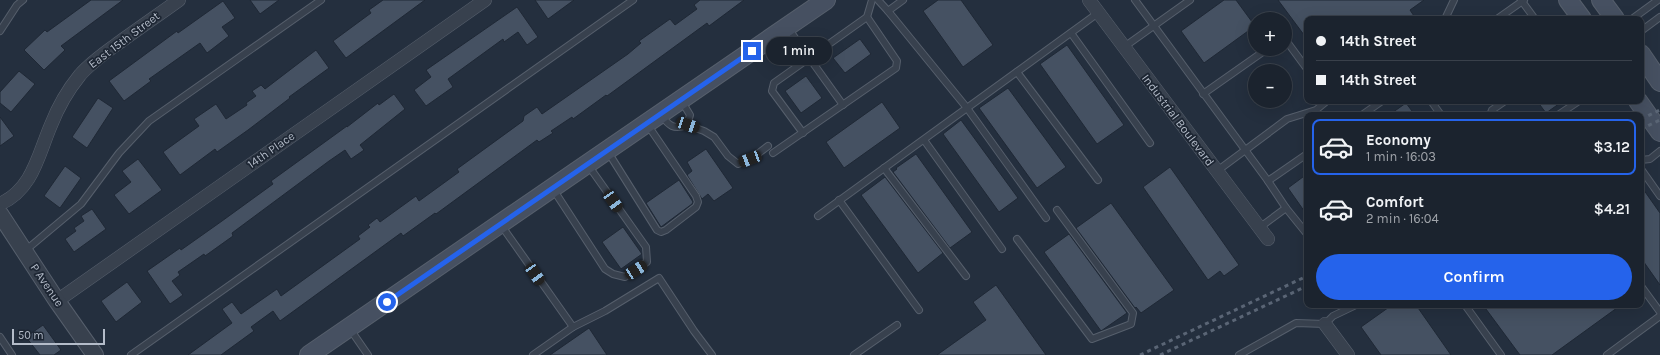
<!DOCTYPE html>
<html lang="en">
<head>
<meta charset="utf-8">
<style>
  :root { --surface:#1b232e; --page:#242b36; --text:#f1f3f6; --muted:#a0a4aa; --line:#39404a; --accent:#2563eb }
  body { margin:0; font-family:Karla,sans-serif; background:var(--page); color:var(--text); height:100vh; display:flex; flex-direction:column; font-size:15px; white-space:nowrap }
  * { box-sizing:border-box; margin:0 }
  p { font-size:13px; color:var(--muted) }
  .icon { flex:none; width:22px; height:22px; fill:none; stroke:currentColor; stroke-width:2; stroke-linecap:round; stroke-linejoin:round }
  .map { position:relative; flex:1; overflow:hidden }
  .panel { position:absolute; left:1304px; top:112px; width:340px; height:196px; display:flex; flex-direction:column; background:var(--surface); border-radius:8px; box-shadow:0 4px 16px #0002,0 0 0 1px var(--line) }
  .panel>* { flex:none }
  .banner { position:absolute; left:1304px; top:16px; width:340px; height:88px; border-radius:8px; box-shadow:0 4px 16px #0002,0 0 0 1px var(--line); display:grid; align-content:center; height:88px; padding:0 12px; background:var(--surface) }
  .controls { position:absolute; left:1248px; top:12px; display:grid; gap:8px }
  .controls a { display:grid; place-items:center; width:44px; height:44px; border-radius:50%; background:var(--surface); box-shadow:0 4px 16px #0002,0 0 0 1px var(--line); font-size:20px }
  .scale { position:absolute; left:12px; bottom:10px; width:93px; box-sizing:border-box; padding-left:4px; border:2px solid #b4bcc9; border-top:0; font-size:11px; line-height:14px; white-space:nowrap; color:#b4bcc9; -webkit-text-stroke:3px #1d2633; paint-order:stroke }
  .end { position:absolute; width:18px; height:18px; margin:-9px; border:5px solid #2563eb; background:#fff; box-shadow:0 0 0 2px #fff }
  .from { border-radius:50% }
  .bubble { position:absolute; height:28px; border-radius:14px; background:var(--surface); box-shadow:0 4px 16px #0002,0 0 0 1px var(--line); font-size:13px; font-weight:600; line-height:28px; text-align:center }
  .car { position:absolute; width:12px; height:24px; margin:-12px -6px; border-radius:5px; box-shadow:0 0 3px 1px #0007; background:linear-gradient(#222 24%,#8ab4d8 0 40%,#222 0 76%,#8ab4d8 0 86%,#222 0) }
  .banner b { display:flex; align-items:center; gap:14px; height:38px; font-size:15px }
  .banner b+b { border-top:1px solid var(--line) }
  .banner i { width:10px; height:10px; background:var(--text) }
  ul { padding:7px 0 0; list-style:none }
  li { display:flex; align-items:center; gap:12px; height:56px; margin:0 8px 6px; padding:0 4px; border:2px solid transparent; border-radius:8px }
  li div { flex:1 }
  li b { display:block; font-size:15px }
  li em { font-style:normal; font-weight:600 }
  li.current { border-color:var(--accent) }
  li>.icon { width:36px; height:36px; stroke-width:1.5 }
  .button { display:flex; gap:8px; margin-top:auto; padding:8px 12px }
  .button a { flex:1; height:46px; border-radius:24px; background:var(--accent); color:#fff; font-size:16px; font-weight:600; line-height:46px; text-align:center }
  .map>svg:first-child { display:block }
</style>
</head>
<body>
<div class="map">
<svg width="1660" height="355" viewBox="0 0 1660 355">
  <rect width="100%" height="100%" fill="#242f3e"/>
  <!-- building -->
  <g fill="#455162" stroke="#1f2835">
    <polygon points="91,0 123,0 61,46 65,50 44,70 24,50 45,30 47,32"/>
    <polygon points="250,0 279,0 260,14"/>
    <polygon points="383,0 425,0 346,58 333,41 371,13 369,10"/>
    <polygon points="535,0 574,0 548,19"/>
    <polygon points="700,0 744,0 709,26 707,23 607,96 606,95 573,119 572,117 551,131 553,133 539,142 537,140 436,214 435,213 403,236 401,233 280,321 273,311 251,327 254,331 221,355 188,355 232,323 222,309 232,302 241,314 277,289 281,296 360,239 358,236 370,227 368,225 377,218 380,222 416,196 419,201 459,172 457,169 523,121 524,116 537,107 542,114 628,54 641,43 639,41 670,19 675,25 697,9 694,5"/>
    <polygon points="938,0 961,0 993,45 963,67 923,11"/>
    <polygon points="1224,0 1236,0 1255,26 1204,63 1181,31"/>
    <polygon points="1278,0 1424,0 1410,10 1416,19 1307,19 1307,39"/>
    <polygon points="223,1 235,18 222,27 229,36 207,53 200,43 149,79 151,81 124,101 109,81 177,31 178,33"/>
    <polygon points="517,7 538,37 527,45 518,32 504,42 503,39 448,79 453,87 426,106 414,90 431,77 426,70"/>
    <polygon points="860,39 871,54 845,73 833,58"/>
    <polygon points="1067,45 1124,125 1097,144 1040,64"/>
    <polygon points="316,50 329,68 289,97 290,98 248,130 217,152 215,149 180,175 163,152 199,126 194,119 216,104 226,119 247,105 246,103 256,96 252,91 261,85 265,89"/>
    <polygon points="19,71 35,84 11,112 0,103 0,92"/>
    <polygon points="806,76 822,98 801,113 785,91"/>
    <polygon points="1008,88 1066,167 1037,188 979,108"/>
    <polygon points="394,94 405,109 360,145 364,150 351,159 345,150 329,161 232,233 233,236 205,256 204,254 178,272 180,275 172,281 183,295 170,304 147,271 180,248 181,250 222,221 273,184 271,181 347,126 347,127 378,103 379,105"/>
    <polygon points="98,98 113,108 87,148 72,137"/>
    <polygon points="1537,101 1563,101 1546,113"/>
    <polygon points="882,102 900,128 844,168 826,142"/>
    <polygon points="1406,103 1415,115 1389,115"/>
    <polygon points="0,117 14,136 0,146"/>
    <polygon points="961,120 1018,198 999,212 943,134"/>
    <polygon points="706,149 733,188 714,201 708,194 702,199 687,175 692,171 687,162"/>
    <polygon points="916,154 972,232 950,248 893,172 897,169 896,168"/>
    <polygon points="138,159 162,190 129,214 114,195 131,182 122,171"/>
    <polygon points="65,166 81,178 60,208 44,196"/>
    <polygon points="1170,167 1239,265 1224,276 1220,271 1208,280 1143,187"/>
    <polygon points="1307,174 1307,215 1288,188"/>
    <polygon points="885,177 943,253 918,273 861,195"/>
    <polygon points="679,180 693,202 692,204 661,227 646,203"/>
    <polygon points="1641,186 1660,213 1660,285 1641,258"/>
    <polygon points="1111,203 1174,290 1141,313 1136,307 1135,308 1076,228"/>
    <polygon points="92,209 106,229 74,252 65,239 76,231 74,228 84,221 81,216"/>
    <polygon points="623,227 642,254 621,269 602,242"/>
    <polygon points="1069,234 1127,313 1101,331 1044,252"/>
    <polygon points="127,282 142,302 116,322 101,301"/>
    <polygon points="996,285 1046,355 937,355 986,320 973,302"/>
    <polygon points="1392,305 1416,305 1451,355 1381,355 1361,327"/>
    <polygon points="1483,305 1621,305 1552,355 1520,355"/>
    <polygon points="43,325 61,350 54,355 40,355 26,337"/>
    <polygon points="589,328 607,355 550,355"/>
  </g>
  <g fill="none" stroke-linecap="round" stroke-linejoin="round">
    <defs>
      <g id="service">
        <polyline points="878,0 888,11 967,108 1046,218"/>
        <polyline points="1135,0 1268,181 1286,208 1307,234"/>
        <polyline points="1521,0 1535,19"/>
        <polyline points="888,11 903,0"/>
        <polyline points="1445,19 1454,0"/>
        <polyline points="1497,19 1524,0"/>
        <polyline points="1632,19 1658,0"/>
        <polyline points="788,28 843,105"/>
        <polyline points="0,31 17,5 23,0"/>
        <polyline points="1641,31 1660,17"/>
        <polyline points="1071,33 1150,143"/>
        <polyline points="1285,39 1307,69"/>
        <polyline points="1124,47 1190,0"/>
        <polyline points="1017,72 1098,180"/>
        <polyline points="1203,94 1267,49"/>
        <polyline points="681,100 690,115 687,125 704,131 714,137 728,156 738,164 751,159 768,146"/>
        <polyline points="1431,101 1441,115"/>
        <path d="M 661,115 C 669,126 674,130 687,125"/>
        <polyline points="1362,115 1382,101"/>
        <polyline points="1490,115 1492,110 1505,101"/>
        <polyline points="1558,115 1579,101"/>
        <polyline points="803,133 772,91 774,83 867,17 872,0"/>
        <polyline points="924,140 1002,249"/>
        <polyline points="608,152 657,230 661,232 666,230 696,207 698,202 696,196 647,124"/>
        <polyline points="773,153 896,68 897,61 867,17"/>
        <polyline points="1641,160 1650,159 1660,151"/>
        <polyline points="884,168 966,276"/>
        <polyline points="1641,169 1660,196"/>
        <polyline points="1217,171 1287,119 1316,110 1327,101"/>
        <polyline points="1268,181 1307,154"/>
        <polyline points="553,189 605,269 613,274 625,277 647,262 646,247 588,165"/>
        <polyline points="839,200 919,310"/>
        <polyline points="818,216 1098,13"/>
        <polyline points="501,225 573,327"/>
        <polyline points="1259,228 1286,208"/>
        <polyline points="1017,239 1092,339 1131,324 1133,313 1057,210"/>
        <polyline points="26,250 81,204 119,153 149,121 321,0"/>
        <polyline points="1641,286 1660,312"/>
        <polyline points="1465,305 1501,355"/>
        <polyline points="350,329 368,355"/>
        <polyline points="0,337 12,355"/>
        <polyline points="131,355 633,0"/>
        <polyline points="533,355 573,327 605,311 659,278 694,331 712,355"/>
        <polyline points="854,355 897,325"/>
        <polyline points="1239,355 1296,323 1325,324 1333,316 1356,305"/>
        <polyline points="1607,355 1660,316"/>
      </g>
      <g id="minor">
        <polyline points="1089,0 1268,239"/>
        <path d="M 0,204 C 33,189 38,155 51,125 C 58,107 67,91 80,75 C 92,61 109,50 124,39 C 142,26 161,13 179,0"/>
        <polyline points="57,301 485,0"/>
        <polyline points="1325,324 1348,355"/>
      </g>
      <polyline id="tertiary" points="0,214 57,301 95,355"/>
      <g id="secondary">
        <polyline points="1568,0 1582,19"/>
        <polyline points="1601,0 1615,19"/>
        <polyline points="1641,54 1660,82"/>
        <polyline points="1638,101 1660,132"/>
        <polyline points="309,355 826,0"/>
      </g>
    </defs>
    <!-- service casing -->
    <use href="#service" stroke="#565f6c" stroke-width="8"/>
    <!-- minor casing -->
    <use href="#minor" stroke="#565f6c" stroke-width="14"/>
    <!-- tertiary casing -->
    <use href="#tertiary" stroke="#565f6c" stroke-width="18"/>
    <!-- secondary casing -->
    <use href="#secondary" stroke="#565f6c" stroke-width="20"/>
    <!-- service -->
    <use href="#service" stroke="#38414e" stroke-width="6"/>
    <!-- minor -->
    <use href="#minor" stroke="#38414e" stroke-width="13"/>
    <!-- tertiary -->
    <use href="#tertiary" stroke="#38414e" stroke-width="16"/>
    <!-- secondary -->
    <use href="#secondary" stroke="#465061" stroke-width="18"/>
    <!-- rail -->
    <g stroke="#5a6575" stroke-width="3" stroke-dasharray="4 4" stroke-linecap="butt">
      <polyline points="1641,119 1660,110"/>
      <polyline points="1641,129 1660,120"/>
      <polyline points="1140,355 1307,276"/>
      <polyline points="1160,355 1307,286"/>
    </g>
  </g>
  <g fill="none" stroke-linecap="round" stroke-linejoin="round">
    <!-- route -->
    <polyline stroke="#2563eb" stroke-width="5" points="387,302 752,51"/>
  </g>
  <g text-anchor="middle" stroke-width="3.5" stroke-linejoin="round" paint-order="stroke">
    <!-- street labels -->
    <g font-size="12" fill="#b4bcc9" stroke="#1d2633">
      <text transform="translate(124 40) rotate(-37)" y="4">East 15th Street</text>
      <text transform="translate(1178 120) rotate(53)" y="4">Industrial Boulevard</text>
      <text transform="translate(271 150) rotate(-35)" y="4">14th Place</text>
      <text transform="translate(47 285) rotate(56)" y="4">P Avenue</text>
    </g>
  </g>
</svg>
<div class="controls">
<a>+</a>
<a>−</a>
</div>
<div class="scale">50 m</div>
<i class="end from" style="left:387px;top:302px"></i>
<i class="end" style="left:752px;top:51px"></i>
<div class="bubble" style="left:766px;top:37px;width:66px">1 min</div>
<i class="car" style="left:688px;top:125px;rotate:109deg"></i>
<i class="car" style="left:750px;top:159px;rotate:249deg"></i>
<i class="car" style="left:613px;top:201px;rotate:145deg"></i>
<i class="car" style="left:636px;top:270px;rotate:57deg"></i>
<i class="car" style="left:535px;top:274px;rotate:145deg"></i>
<div class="banner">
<b><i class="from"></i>14th Street</b>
<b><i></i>14th Street</b>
</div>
<section class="panel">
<ul>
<li class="current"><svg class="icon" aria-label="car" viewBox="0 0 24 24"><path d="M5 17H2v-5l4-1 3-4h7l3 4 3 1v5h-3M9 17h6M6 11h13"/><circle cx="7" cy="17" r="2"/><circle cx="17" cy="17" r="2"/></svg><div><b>Economy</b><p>1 min · 16:03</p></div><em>$3.12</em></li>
<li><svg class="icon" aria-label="car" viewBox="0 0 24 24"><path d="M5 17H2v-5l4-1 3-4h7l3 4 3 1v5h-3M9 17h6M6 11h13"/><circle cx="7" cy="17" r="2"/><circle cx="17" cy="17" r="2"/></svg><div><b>Comfort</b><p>2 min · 16:04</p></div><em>$4.21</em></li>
</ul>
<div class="button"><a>Confirm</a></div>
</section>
</div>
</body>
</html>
